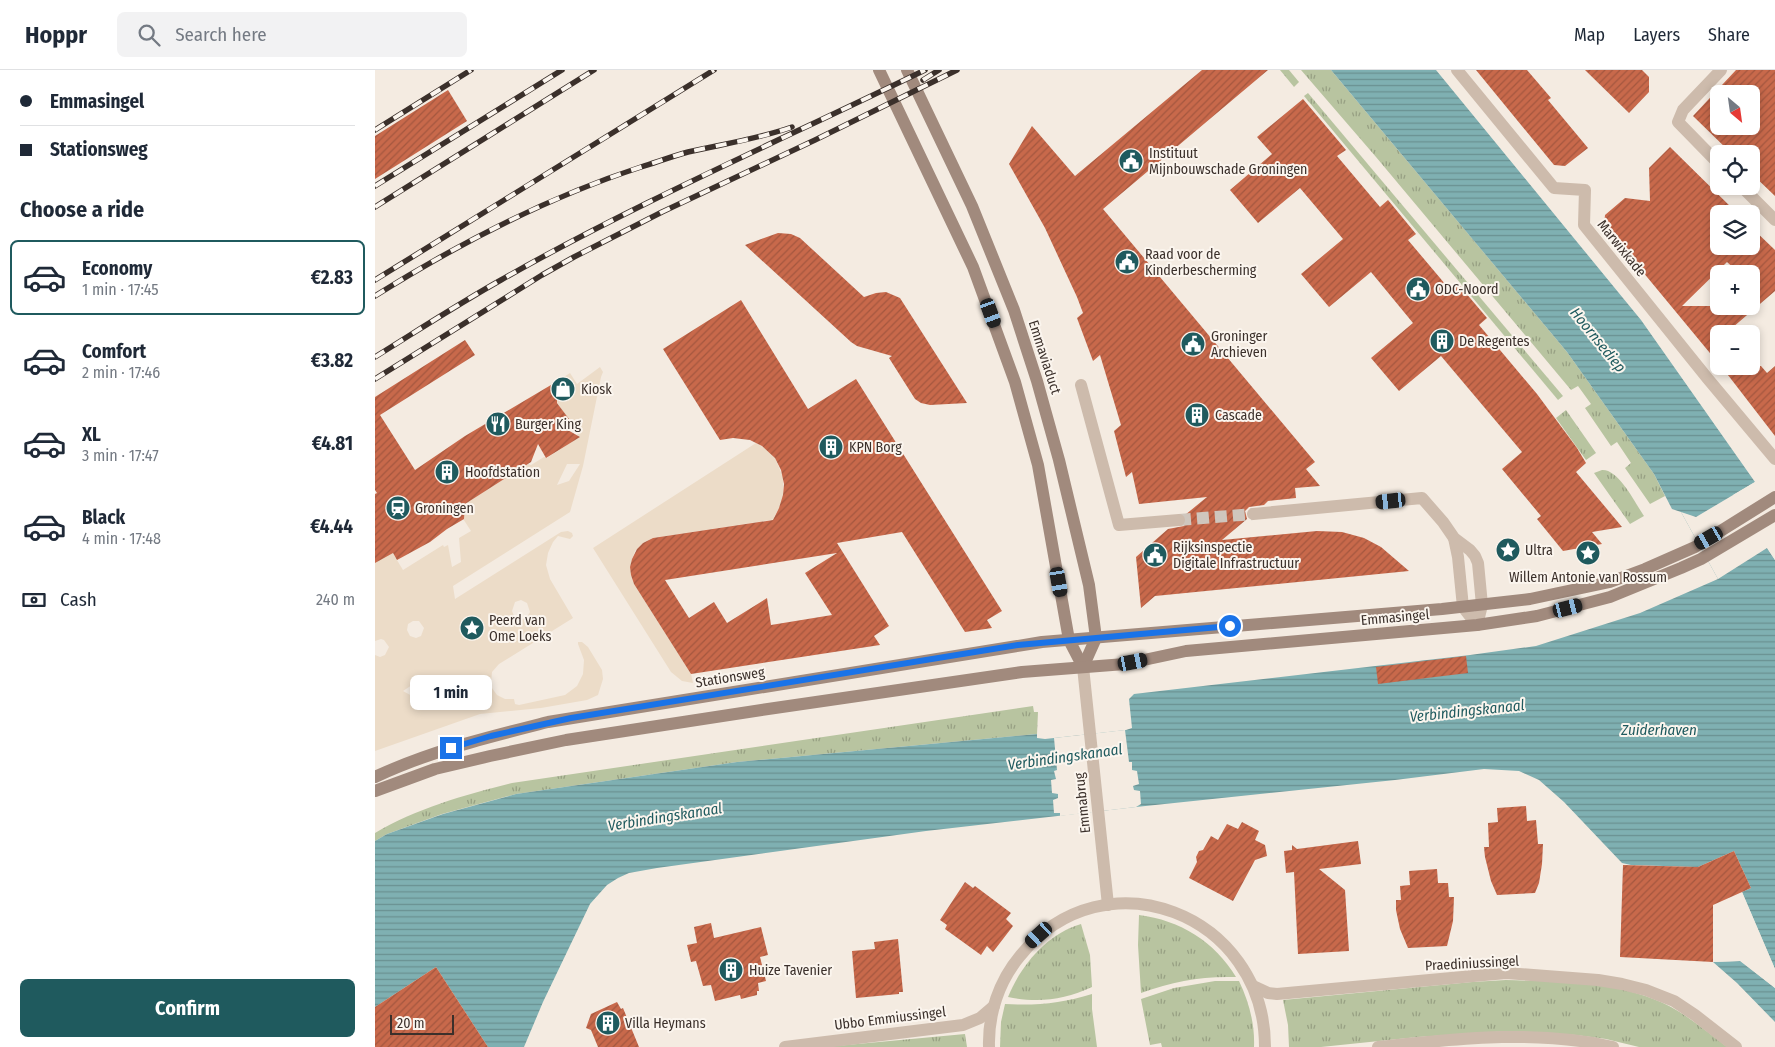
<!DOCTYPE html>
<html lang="en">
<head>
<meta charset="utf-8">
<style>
  :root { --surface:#fff; --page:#f2f2f3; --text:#1f2937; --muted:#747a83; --line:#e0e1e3; --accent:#1f5a5e }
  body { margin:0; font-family:"Fira Sans Condensed",sans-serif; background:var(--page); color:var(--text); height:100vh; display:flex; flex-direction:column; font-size:19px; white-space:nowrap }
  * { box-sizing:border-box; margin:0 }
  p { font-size:16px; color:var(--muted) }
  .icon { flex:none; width:28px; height:28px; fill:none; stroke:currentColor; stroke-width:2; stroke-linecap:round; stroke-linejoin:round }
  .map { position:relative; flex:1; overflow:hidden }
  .details { display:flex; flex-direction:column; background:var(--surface); width:375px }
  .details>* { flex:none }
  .top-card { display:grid; align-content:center; height:110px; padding:0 20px; background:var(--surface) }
  .needle { width:32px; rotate:151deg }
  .buttons { position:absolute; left:1335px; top:15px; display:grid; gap:10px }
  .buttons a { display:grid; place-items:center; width:50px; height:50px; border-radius:8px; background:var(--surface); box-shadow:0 2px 8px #0003; font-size:25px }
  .scale { position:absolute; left:15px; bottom:12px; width:64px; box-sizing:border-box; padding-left:5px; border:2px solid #3b302b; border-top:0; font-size:14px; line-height:18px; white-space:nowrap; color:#3b302b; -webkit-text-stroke:4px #fbf5ee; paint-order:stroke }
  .end { position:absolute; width:22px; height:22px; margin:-11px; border:6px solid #1a73e8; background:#fff; box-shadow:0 0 0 2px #fff }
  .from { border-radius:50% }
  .bubble { position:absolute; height:35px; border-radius:8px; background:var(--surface); box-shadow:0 2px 8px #0003; font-size:16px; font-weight:700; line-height:35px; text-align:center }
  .car { position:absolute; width:15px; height:30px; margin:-15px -8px; border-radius:6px; box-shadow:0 0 4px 1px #0007; background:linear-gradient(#222 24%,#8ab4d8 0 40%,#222 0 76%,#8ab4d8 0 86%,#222 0) }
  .top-card b { display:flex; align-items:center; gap:18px; height:48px; font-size:19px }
  .top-card b+b { border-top:1px solid var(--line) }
  .top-card i { width:12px; height:12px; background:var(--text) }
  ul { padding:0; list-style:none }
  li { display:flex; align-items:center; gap:15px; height:75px; margin:0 10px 8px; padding:0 10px; border:2px solid transparent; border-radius:8px }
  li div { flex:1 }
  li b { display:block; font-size:19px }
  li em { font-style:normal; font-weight:700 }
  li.on { border-color:var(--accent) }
  li>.icon { width:45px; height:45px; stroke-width:1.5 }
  h2 { padding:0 20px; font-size:22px; line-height:60px }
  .pay { display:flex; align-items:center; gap:12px; height:55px; padding:0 20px; font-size:19px }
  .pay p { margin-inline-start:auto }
  .cta { display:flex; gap:10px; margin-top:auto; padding:10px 20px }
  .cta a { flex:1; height:58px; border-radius:8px; background:var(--accent); color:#fff; font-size:20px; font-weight:700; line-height:58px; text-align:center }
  header { display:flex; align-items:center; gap:30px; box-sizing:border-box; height:70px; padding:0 25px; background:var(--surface); border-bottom:1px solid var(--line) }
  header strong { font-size:24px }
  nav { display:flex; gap:28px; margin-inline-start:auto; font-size:18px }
  .search { width:350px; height:45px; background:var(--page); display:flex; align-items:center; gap:12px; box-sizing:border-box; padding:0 18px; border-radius:8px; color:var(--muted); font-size:19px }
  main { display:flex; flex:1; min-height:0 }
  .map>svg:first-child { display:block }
</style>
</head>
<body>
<header>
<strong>Hoppr</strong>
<div class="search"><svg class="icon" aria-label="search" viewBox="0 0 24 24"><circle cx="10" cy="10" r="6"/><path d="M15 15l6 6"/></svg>Search here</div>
<nav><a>Map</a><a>Layers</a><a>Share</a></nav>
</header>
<main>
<section class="details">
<div class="top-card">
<b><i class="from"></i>Emmasingel</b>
<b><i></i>Stationsweg</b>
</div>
<h2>Choose a ride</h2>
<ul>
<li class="on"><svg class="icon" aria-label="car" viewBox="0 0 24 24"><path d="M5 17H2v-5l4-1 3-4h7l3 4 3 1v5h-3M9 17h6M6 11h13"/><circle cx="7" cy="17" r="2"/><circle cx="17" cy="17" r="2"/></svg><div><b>Economy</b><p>1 min · 17:45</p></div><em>€2.83</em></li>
<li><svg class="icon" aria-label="car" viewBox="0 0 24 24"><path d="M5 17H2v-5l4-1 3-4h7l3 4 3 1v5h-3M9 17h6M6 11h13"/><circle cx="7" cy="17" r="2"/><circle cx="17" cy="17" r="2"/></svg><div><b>Comfort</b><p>2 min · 17:46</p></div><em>€3.82</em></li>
<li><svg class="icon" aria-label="car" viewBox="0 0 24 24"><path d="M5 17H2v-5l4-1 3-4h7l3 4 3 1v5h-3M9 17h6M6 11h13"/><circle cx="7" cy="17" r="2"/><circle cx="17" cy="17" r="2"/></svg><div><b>XL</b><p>3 min · 17:47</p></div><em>€4.81</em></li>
<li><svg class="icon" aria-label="car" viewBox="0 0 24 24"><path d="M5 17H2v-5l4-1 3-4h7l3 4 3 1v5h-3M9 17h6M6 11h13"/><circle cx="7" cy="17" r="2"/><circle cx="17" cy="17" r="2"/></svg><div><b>Black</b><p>4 min · 17:48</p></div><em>€4.44</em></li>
</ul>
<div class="pay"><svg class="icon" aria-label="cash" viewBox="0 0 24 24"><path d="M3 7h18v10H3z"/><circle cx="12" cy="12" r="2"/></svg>Cash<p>240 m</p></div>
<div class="cta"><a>Confirm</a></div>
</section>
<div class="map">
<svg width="1400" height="977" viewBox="0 0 1400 977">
  <defs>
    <pattern id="grass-tufts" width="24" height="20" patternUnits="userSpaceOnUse" patternTransform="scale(1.25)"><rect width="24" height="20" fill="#b8c4a0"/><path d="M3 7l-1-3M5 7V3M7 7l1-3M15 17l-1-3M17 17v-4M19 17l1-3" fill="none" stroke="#97a083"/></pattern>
    <pattern id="water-rules" width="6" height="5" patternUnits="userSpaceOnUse" patternTransform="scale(1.25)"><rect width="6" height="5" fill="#7fb0b2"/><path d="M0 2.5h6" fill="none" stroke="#699091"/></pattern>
    <pattern id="building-hatch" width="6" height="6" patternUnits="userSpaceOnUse" patternTransform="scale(1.25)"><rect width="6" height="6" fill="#c8694b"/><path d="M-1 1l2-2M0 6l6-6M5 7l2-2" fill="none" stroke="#a4573f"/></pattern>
  </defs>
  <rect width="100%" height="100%" fill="#f4ebe1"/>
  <!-- grass -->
  <g fill="url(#grass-tufts)">
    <polygon points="905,0 914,0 924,12 919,17"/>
    <polygon points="926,0 956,0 1192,282 1279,404 1290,426 1275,434 1250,398 1256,393 1242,372 1236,376 1210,338 1216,334 1203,316 1196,320 1001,87"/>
    <polygon points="933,23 1188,326 1183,330 929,26"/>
    <polygon points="1191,340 1221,383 1211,390 1181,348"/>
    <path d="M 1227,400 C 1244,399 1260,433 1269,446 L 1255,454 L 1219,403 Z"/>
    <path d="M 658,636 L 659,642 L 663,642 L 662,664 L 362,692 L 141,724 L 67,744 L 12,764 L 0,771 L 0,763 C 42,738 90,725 137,713 Z"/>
    <path d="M 764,845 C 805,850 840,872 861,907 C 826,906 799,911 766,923 L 763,875 Z"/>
    <path d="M 706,854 L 715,885 L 717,917 C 689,930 663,933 633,927 C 646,895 672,864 706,854 Z"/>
    <path d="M 1131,910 C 1186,912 1247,911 1296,937 C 1316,948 1334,963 1352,977 L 1264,977 L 1231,969 L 1201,965 L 1134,961 L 1043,967 L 946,977 L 914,977 L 913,955 L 908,930 L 1097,912 Z"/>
    <path d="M 840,911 L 864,911 C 874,932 880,954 879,977 L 787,977 L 786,973 L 775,975 L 766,929 L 799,918 Z"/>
    <path d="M 717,924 L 717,939 L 722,977 L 625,977 L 626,952 L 630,934 C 661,936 688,933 717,924 Z"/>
    <polygon points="590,964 592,977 450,977"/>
  </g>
  <!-- plaza -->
  <g fill="#ecdcc8" fill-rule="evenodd">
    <path d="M 225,297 L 228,302 L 226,307 L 208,396 L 195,442 L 78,516 L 80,529 L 186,462 L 193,461 L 197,463 L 198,466 L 195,469 L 183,466 L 178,472 L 173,483 L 171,495 L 175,509 L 198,548 L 124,594 L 117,602 L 116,612 L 117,618 L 122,625 L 130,629 L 139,629 L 140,634 L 144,635 L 190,625 L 202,616 L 208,604 L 209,590 L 203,574 L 203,572 L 207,572 L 213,577 L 227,600 L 228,609 L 223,625 L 212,630 L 166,638 L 105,644 L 0,681 L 0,585 L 5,587 L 10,585 L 14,577 L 9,570 L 6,569 L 0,571 L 0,493 L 17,482 L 28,500 L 68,475 L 69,477 L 73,475 L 77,497 L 86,492 L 84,468 L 96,461 L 83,441 L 91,436 L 91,433 L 153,394 L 156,395 L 169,387 L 172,388 L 204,367 L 182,332 L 182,330 L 189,325 L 181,312 L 195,303 L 202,314 ZM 192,394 L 205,394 L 194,411 L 182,415 ZM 146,530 L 152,533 L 155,542 L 152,547 L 147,549 L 139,546 L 137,541 L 140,532 ZM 38,551 L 44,551 L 49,558 L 46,566 L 41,568 L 35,566 L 32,560 L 33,554 ZM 37,615 L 60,624 L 60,625 L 48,632 L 28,621 Z"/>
    <polygon points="381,373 393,380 400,388 408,407 408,428 404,438 399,447 402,449 278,468 268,473 260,481 257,489 255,497 258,512 316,604 318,613 307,611 296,602 218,478"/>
  </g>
  <!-- water -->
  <g fill="url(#water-rules)">
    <polygon points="956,0 1061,0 1266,250 1380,412 1358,425 1400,490 1400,899 1367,822 1376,818 1359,781 1323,797 1256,795 1247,793 1189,732 1164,710 1144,701 1109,699 1020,710 761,737 551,761 282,798 254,803 243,808 232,815 215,834 168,932 149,977 113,977 61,897 0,937 0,771 12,764 68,744 141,724 362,692 662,664 662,668 670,669 751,660 757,658 754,629 759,624 1095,585 1161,576 1265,543 1343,509 1306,442 1297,439 1279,404 1192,282"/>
    <polygon points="1365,891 1400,918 1400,952 1362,913 1338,892"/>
  </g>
  <!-- pier -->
  <g fill="#f4ebe1">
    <polygon points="1380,412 1381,414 1362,426 1400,485 1400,490 1392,478 1343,509 1306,442 1321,447"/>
    <polygon points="750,660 754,692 757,692 757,700 762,701 764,714 758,716 759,720 765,721 766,734 761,737 685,746 685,743 679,743 678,730 683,728 683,724 677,723 676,710 681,709 679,701 682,700 679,668"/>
    <polygon points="1367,822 1400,899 1400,902 1398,900 1365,824"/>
    <polygon points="1338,889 1366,889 1400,915 1400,918 1366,891 1338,892"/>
  </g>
  <!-- building -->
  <g fill="url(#building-hatch)" fill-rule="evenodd">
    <polygon points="827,0 893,0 728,139 940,392 931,399 945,416 920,418 921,428 893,431 889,435 874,437 870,441 872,449 847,470 942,461 967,462 989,468 1006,477 1034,501 780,526 766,538 761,487 793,459 809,456 812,450 810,445 832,427 764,434 757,402 751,407 739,361 746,355 725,285 718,291 702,248 708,243 702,227 670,158 634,94 657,56 700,106"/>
    <polygon points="1101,0 1152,0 1176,28 1173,30 1213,78 1190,96 1179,95"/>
    <polygon points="1210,0 1267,0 1274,7 1274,22 1254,43"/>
    <path d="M 1361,0 L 1400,0 L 1400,126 L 1376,103 L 1376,84 L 1357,84 L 1318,46 ZM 1344,24 L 1376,24 L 1376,56 L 1344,56 Z"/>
    <polygon points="73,20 92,51 0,109 0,66"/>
    <polygon points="928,29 971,80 962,86 1005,137 1013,130 1041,164 1033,170 1076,221 1084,215 1112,248 1104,255 1162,324 1202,378 1211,393 1201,402 1247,457 1217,462 1227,474 1188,481 1162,449 1166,446 1127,399 1147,382 1066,286 1024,321 996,288 1038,253 996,202 954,237 926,204 968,169 925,118 883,153 855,120 897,84 882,67"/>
    <path d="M 1295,77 L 1363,144 L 1344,144 L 1344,176 L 1376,176 L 1376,157 L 1400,180 L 1400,221 L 1350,264 L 1344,264 L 1344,294 L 1229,155 L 1230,145 L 1250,128 L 1275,131 L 1274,98 ZM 1352,192 L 1365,204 L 1376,204 L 1376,236 L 1307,236 Z"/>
    <polygon points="403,163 416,164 425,168 489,227 501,223 511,222 525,228 592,333 555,335 546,333 540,329 514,288 517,286 482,276 476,272 370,175"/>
    <path d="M 366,230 L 433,339 L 481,309 L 627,541 L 612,550 L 617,558 L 590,562 L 527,462 L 462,473 L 514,556 L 499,566 L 505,575 L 316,604 L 259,514 L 256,505 L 255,497 L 257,489 L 262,479 L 268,473 L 278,468 L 398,450 L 404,438 L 408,425 L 409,414 L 406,400 L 400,388 L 387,376 L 375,370 L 358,368 L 345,370 L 288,279 ZM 462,483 L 430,503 L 457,545 L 396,555 L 392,528 L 352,553 L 339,532 L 314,548 L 290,510 Z"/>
    <polygon points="90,270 100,285 5,345 40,400 90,366 181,312 189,325 182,330 182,333 194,349 184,355 205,367 171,388 163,374 156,392 90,434 89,449 72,459 55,472 22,490 18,483 0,493 0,424 2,423 0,420 0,327"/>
    <polygon points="1346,296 1386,296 1392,303 1400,296 1400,366"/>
    <polygon points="1091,586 1093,603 1003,614 1001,597"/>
    <polygon points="1151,736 1152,751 1161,750 1163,774 1168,774 1167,794 1164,813 1160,823 1122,825 1116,811 1110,787 1109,777 1114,777 1113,753 1123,752 1122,738"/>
    <polygon points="867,752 884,761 880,770 890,775 892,786 880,790 858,831 814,808 822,792 821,787 824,781 828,780 836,766 843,770 852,754 863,759"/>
    <polygon points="983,771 986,794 944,799 970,820 974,881 923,884 919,802 911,803 909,781 917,780 917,775 922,779"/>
    <polygon points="1359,781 1376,818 1338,835 1338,892 1245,887 1248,795 1323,797"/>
    <polygon points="1062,799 1063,813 1073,813 1074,827 1079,827 1078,851 1072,876 1033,878 1025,859 1021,840 1021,830 1026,830 1025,816 1035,815 1034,801"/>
    <polygon points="590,812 598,818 600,816 636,843 631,849 638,856 618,882 612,876 606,885 570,859 572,855 565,850"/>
    <polygon points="336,853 339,868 386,857 393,885 385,887 391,911 383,913 384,921 382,921 382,925 366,929 365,925 340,931 336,915 328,916 321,891 316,892 312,875 322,873 319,857"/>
    <polygon points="523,869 528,922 524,922 524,924 481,928 477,881 500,879 499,872"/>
    <polygon points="61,897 113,977 0,977 0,937"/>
    <polygon points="242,932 246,939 248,938 264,977 223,977 216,960 211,958 216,944"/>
  </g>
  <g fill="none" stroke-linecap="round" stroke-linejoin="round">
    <!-- minor-tunnel -->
    <polyline stroke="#cfc6bd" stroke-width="12" stroke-dasharray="12 6" stroke-linecap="butt" points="804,450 878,444"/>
    <!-- minor -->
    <g stroke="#cdbbac" stroke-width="12">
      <polyline points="1082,0 1179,118 1210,120 1209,155 1333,309 1400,389"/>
      <polyline points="1344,94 1303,52 1308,40 1346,0"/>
      <polyline points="1366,116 1400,150"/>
      <polyline points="706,315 744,455 804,450"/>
      <polyline points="878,444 1047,428 1068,452 1079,468 1095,480 1100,486 1103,493 1107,535 1102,555"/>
      <polyline points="1079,468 1083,487 1088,537 1102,555"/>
      <polyline points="708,597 733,835"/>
      <polyline points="878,916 893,923 902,924 1131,903 1223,910 1247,914 1271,920 1299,931 1320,945 1361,977"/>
      <polyline points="410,977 588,955 605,948 619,936"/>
      <path d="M 614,977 C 613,944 624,911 645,886 C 729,781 890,844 890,977"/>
      <path d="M 1003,977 C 1080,969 1161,959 1238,977"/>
    </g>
    <!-- secondary -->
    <g stroke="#a18a7d" stroke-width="12">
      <polyline points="504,0 598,197 640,312 663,395 694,570 708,597"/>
      <polyline points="532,0 597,136 639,240 662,311 684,390 714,515 721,568 708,597"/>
      <path d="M 0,707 C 55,681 114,667 173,652 L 667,572 L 1067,539 L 1155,529 L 1235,512 L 1270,499 L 1320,477 L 1400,427"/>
      <polyline points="0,721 60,699 115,686 191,670 393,639 647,602 750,594 811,581 1102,555 1162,546 1235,527 1306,498 1326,489 1400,445"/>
    </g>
    <defs>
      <g id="rail">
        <polyline points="548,10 564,0"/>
        <polyline points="0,60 96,0"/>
        <polyline points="0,116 187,0"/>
        <polyline points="0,137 219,0"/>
        <polyline points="0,210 339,0"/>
        <path d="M 0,226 C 83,174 173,127 266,97 C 282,92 298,86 313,82 C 348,74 383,69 417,57"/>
        <path d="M 0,287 C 42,261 83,234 126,210 C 263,132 409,69 550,0"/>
        <polyline points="0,309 167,205 199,187 287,142 440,70 582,0"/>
      </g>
    </defs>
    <!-- rail casing -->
    <use href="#rail" stroke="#3b302b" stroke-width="5.5"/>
    <!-- rail -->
    <use href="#rail" stroke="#fbf5ee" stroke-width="4" stroke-dasharray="11" stroke-linecap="butt"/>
  </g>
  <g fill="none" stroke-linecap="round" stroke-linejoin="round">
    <!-- route -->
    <polyline stroke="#1a73e8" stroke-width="6" points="76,678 116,666 196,648 643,575 855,556"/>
  </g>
  <!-- icons -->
  <defs>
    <symbol id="civic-disc" viewBox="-11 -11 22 22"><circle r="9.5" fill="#1f5a5e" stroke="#fbf5ee"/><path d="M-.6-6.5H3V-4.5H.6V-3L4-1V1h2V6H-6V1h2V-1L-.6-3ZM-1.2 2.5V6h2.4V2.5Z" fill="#fff"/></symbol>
    <symbol id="building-disc" viewBox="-11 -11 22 22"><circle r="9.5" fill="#1f5a5e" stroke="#fbf5ee"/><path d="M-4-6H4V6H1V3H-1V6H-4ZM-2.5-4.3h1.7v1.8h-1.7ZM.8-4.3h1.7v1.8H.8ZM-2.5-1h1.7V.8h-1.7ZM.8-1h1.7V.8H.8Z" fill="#fff"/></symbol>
    <symbol id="shop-disc" viewBox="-11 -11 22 22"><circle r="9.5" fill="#1f5a5e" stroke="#fbf5ee"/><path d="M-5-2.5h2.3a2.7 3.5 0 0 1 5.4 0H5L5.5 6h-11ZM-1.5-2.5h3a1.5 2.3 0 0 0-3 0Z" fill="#fff"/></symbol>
    <symbol id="restaurant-disc" viewBox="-11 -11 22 22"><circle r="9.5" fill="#1f5a5e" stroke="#fbf5ee"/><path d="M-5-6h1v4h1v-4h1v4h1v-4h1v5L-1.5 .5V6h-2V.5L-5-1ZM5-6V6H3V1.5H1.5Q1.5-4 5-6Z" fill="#fff"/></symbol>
    <symbol id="station-disc" viewBox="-11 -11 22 22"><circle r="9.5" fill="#1f5a5e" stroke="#fbf5ee"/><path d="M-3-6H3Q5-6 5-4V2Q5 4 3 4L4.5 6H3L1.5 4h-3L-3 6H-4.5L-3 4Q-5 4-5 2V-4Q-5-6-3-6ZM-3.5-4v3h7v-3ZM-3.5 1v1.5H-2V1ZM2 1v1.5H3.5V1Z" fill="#fff"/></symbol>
    <symbol id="sight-disc" viewBox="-11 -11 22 22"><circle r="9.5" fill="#1f5a5e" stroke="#fbf5ee"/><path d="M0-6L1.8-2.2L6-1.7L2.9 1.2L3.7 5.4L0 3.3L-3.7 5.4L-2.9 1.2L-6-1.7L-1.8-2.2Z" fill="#fff"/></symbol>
  </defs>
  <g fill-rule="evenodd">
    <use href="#civic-disc" x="742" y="77" width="28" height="28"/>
    <use href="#civic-disc" x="738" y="178" width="28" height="28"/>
    <use href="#civic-disc" x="1029" y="205" width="28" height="28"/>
    <use href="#building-disc" x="1053" y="257" width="28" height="28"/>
    <use href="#civic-disc" x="804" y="260" width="28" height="28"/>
    <use href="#shop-disc" x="174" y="305" width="28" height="28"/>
    <use href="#building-disc" x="808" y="331" width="28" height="28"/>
    <use href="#restaurant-disc" x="109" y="340" width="28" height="28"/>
    <use href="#building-disc" x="442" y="363" width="28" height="28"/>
    <use href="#building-disc" x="58" y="388" width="28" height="28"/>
    <use href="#station-disc" x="9" y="424" width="28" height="28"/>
    <use href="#sight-disc" x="1119" y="466" width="28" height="28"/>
    <use href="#sight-disc" x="1199" y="469" width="28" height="28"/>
    <use href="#civic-disc" x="766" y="471" width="28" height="28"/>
    <use href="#sight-disc" x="83" y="544" width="28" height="28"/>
    <use href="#building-disc" x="342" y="886" width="28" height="28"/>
    <use href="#building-disc" x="219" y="939" width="28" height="28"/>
  </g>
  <g text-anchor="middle" stroke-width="4" stroke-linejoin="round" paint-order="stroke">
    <!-- poi labels -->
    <g font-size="14" fill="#3b302b" stroke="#fbf5ee" text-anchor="start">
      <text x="774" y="88">Instituut<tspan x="774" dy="16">Mijnbouwschade Groningen</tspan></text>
      <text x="770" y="189">Raad voor de<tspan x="770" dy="16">Kinderbescherming</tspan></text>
      <text x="1060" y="224">ODC-Noord</text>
      <text x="836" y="271">Groninger<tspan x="836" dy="16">Archieven</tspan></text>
      <text x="1084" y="276">De Regentes</text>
      <text x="206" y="324">Kiosk</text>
      <text x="840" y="350">Cascade</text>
      <text x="140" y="359">Burger King</text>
      <text x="474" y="382">KPN Borg</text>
      <text x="90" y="407">Hoofdstation</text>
      <text x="40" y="443">Groningen</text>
      <text x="798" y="482">Rijksinspectie<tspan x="798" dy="16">Digitale Infrastructuur</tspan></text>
      <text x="1150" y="485">Ultra</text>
      <text x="1213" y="512" text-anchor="middle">Willem Antonie van Rossum</text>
      <text x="114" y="555">Peerd van<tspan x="114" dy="16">Ome Loeks</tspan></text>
      <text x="374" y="905">Huize Tavenier</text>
      <text x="250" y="958">Villa Heymans</text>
    </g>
    <!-- street labels -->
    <g font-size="14" fill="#3b302b" stroke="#fbf5ee">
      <text transform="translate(1247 178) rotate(51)" y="5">Marwixkade</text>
      <text transform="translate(670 287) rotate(72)" y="5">Emmaviaduct</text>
      <text transform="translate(1020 547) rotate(-5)" y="5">Emmasingel</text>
      <text transform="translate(355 607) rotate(-9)" y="5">Stationsweg</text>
      <text transform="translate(707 733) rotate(-96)" y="5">Emmabrug</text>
      <text transform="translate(1097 893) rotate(-3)" y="5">Praediniussingel</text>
      <text transform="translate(515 948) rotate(-7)" y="5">Ubbo Emmiussingel</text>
    </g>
    <!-- water labels -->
    <g font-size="15" font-style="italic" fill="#1f5a5e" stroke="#fbf5ee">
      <text transform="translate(1223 270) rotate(51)" y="5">Hoornsediep</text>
      <text transform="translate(1092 641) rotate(-6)" y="5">Verbindingskanaal</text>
      <text x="1284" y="665">Zuiderhaven</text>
      <text transform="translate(690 687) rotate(-8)" y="5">Verbindingskanaal</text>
      <text transform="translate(290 747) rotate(-9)" y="5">Verbindingskanaal</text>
    </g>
  </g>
</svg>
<div class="buttons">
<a><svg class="needle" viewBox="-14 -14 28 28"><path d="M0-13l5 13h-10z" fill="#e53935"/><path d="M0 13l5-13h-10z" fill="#747a83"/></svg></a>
<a><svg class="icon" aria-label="locate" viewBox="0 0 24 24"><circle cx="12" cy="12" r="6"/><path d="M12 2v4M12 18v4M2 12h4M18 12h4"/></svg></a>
<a><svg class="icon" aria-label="layers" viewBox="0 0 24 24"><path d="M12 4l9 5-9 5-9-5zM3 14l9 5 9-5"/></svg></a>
<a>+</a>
<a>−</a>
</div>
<div class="scale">20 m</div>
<i class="end from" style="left:855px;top:556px"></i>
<i class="end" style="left:76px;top:678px"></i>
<div class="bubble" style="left:35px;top:605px;width:82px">1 min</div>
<i class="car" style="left:616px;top:243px;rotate:160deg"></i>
<i class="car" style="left:1016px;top:431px;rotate:264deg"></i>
<i class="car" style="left:1334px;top:468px;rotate:240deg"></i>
<i class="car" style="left:684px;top:512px;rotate:170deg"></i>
<i class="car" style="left:1193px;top:538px;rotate:76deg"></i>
<i class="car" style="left:758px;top:592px;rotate:79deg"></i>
<i class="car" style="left:664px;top:865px;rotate:228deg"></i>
</div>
</main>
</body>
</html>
